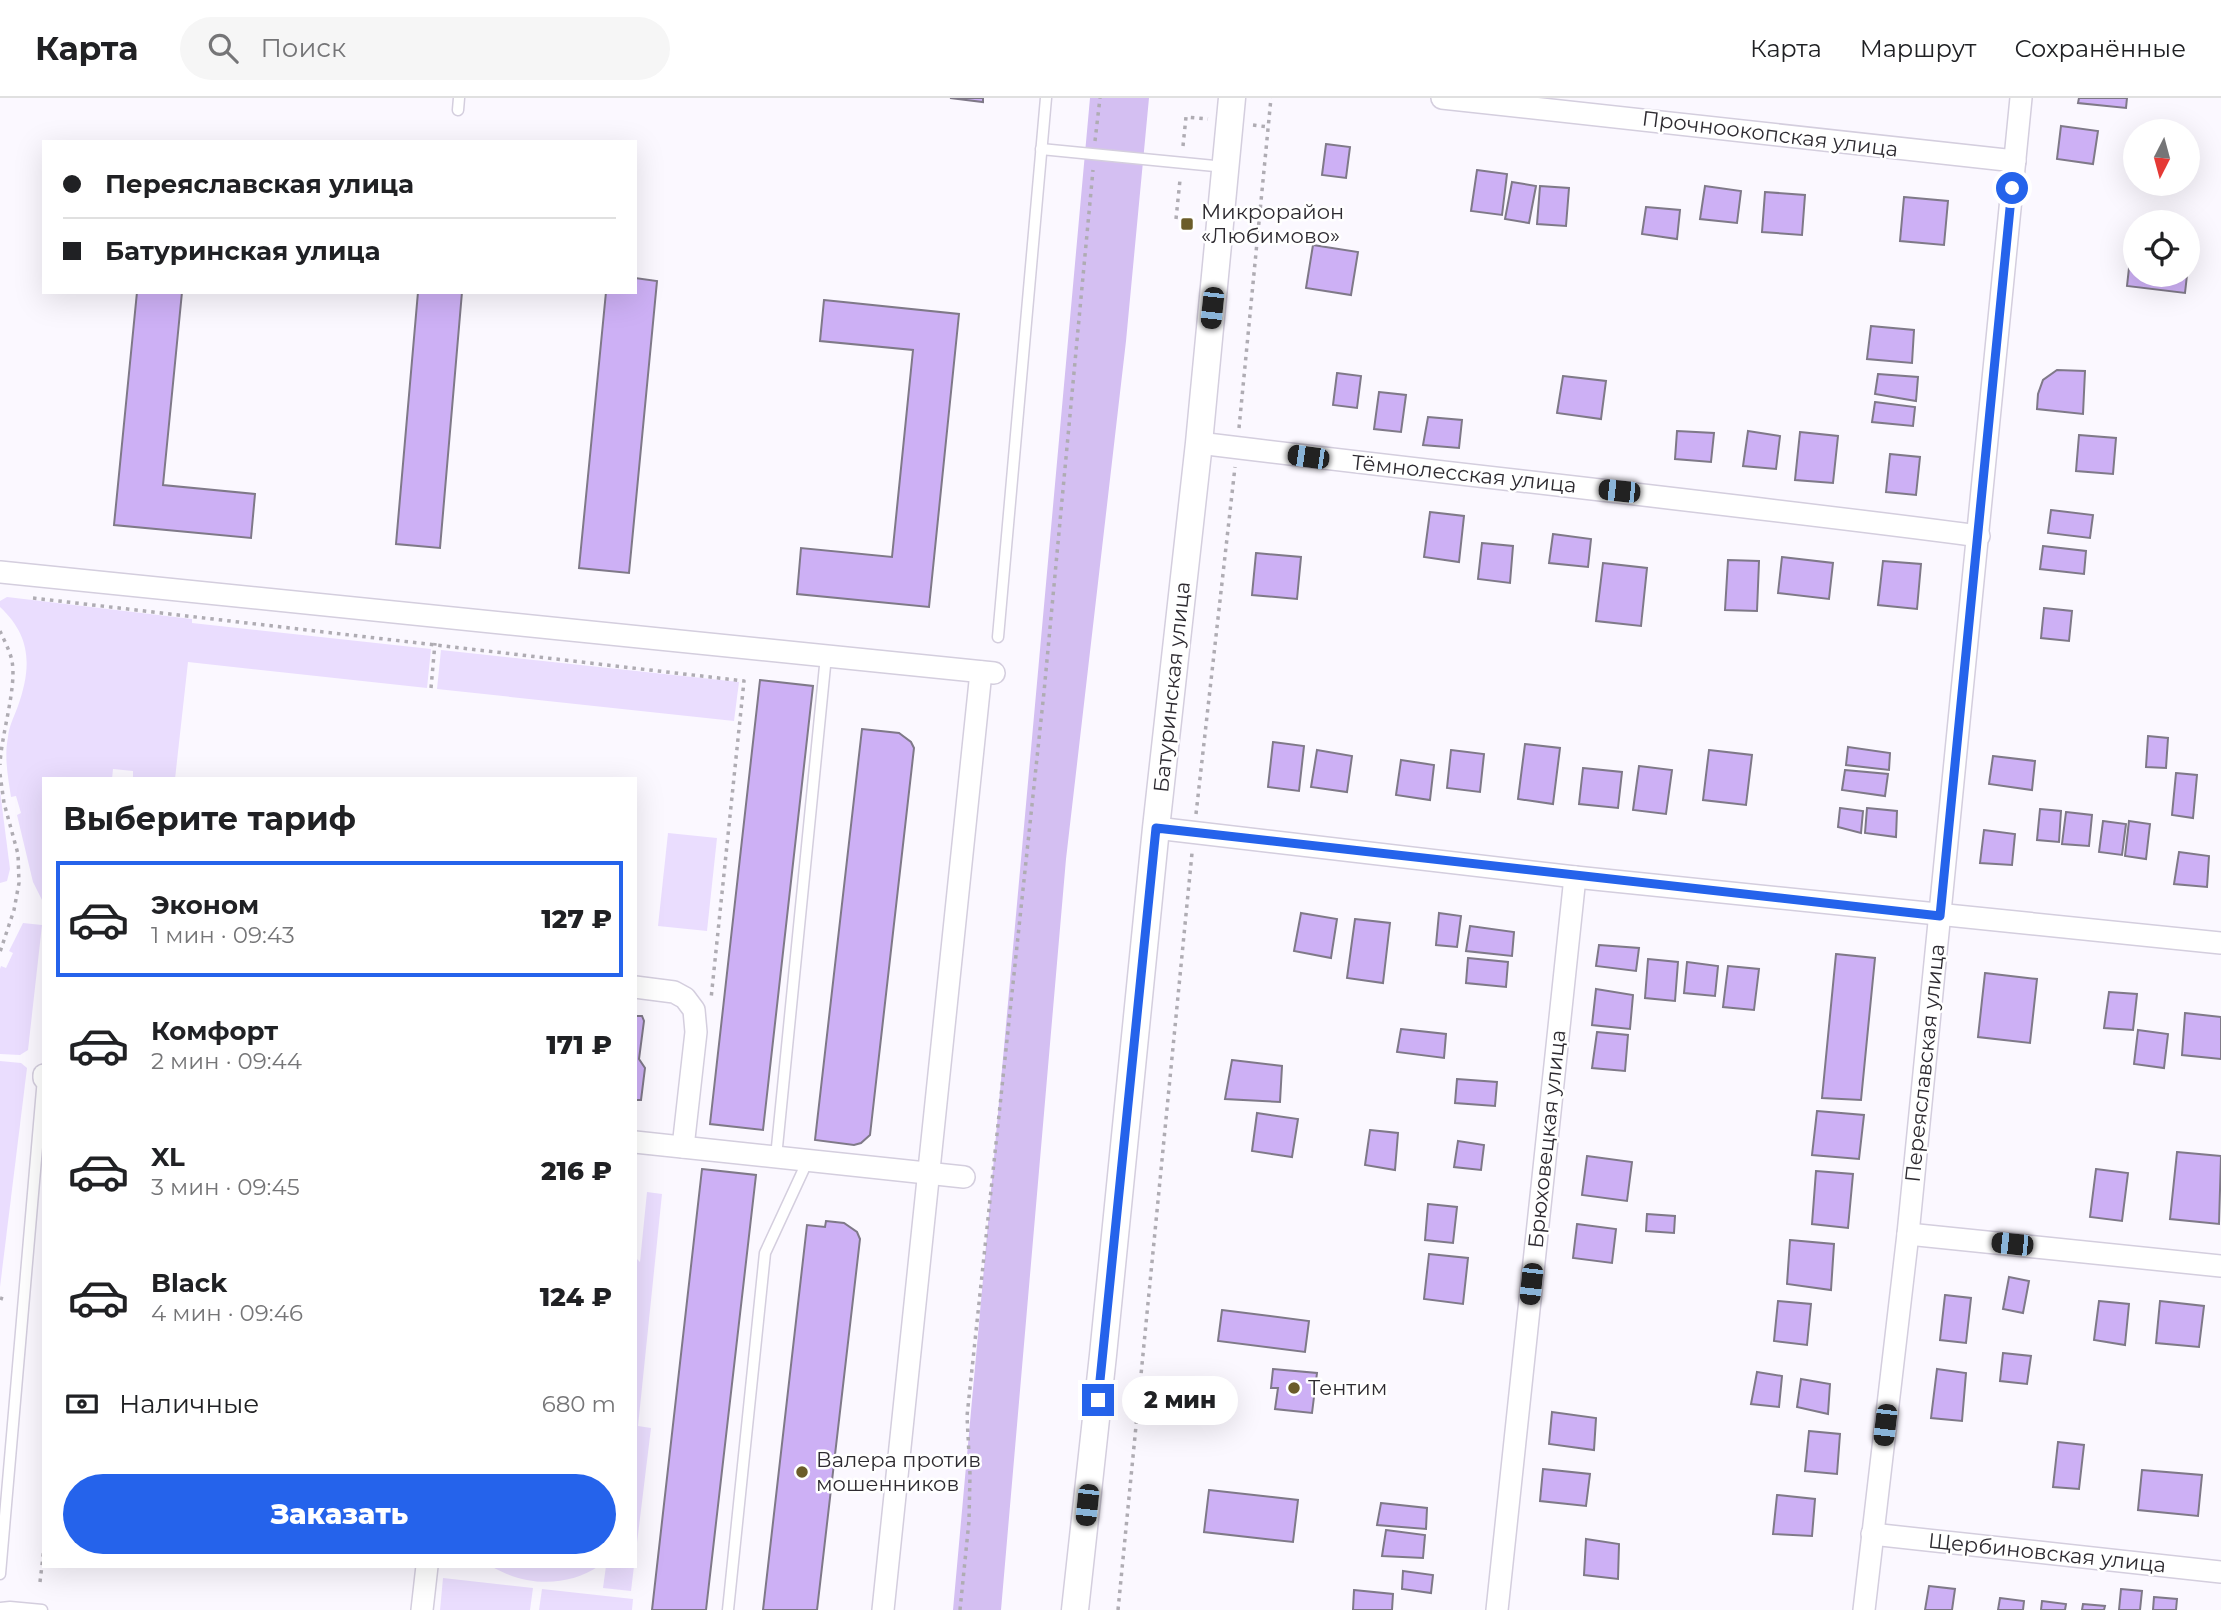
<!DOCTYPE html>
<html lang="ru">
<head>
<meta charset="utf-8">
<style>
  :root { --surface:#fff; --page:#f6f6f6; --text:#202124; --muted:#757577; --line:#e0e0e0; --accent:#2563eb }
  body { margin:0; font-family:Montserrat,sans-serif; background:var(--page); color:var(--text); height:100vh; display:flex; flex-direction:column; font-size:26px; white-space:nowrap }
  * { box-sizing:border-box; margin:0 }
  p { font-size:23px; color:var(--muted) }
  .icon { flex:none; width:38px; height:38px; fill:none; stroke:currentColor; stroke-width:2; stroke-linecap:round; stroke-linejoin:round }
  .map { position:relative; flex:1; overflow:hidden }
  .side { position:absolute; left:42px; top:679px; width:595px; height:791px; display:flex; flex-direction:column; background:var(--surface); border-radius:0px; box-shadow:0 7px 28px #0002 }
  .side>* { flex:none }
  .banner { position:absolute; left:42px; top:42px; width:595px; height:154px; border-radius:0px; box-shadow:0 7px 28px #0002; display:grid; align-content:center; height:154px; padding:0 21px; background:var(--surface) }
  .needle { width:46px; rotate:186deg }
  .tools { position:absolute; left:2123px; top:21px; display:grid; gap:14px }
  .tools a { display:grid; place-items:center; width:77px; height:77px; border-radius:50%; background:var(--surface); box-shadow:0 7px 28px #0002; font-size:35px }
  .end { position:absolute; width:32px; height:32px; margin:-16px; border:9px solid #2563eb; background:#fff; box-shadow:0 0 0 4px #fff }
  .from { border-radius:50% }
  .bubble { position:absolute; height:49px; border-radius:24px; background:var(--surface); box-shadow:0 7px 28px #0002; font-size:23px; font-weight:800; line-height:49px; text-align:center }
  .car { position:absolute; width:21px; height:42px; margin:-21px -10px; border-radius:9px; box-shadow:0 0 5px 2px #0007; background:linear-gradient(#222 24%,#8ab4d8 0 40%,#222 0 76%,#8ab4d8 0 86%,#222 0) }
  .banner b { display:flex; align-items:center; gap:24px; height:66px; font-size:26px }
  .banner b+b { border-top:2px solid var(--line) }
  .banner i { width:18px; height:18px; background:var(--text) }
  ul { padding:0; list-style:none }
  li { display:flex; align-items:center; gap:21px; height:116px; margin:0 14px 10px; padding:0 7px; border:4px solid transparent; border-radius:0px }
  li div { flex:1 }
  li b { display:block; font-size:26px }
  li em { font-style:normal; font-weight:800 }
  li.on { border-color:var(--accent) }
  li>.icon { width:63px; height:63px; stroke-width:1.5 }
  h2 { padding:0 21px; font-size:32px; line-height:84px }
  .pay { display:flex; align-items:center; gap:18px; height:77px; padding:0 21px; font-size:26px }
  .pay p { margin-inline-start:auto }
  .button { display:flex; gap:14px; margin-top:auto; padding:14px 21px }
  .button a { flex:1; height:80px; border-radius:42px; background:var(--accent); color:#fff; font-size:28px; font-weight:800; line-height:80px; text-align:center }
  header { display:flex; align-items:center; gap:42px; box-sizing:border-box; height:98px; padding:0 35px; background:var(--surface); border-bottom:2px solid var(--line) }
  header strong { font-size:33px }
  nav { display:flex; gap:38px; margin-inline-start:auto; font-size:24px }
  .search { width:490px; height:63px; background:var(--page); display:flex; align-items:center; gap:18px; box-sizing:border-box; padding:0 24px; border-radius:38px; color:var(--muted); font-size:26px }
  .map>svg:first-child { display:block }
</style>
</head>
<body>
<header>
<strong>Карта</strong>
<div class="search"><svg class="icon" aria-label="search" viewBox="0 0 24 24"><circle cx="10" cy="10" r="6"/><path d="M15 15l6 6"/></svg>Поиск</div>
<nav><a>Карта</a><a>Маршрут</a><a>Сохранённые</a></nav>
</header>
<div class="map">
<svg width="2221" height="1512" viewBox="0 0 2221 1512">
  <rect width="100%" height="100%" fill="#fbf8ff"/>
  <!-- green -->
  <g fill="#eaddfe">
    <path d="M 7,499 L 192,521 L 192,525 L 431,551 L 427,590 L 188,564 L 175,681 L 133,681 L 133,673 L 113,671 L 112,681 L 44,681 L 44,806 L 33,784 L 17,717 L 21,715 L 16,698 L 11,699 C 8,679 4,659 8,639 C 9,628 14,619 18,608 C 32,568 31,538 0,509 L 0,503 Z"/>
    <polygon points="441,552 739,584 734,623 437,591"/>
    <polygon points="0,693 10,771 7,783 0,785"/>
    <polygon points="668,735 717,740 707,833 658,828"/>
    <polygon points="23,825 42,827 28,952 20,957 0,956 0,871 1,868 6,870 13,855 9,853"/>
    <polygon points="0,963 21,965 27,970 0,1189"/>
    <polygon points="647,1094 662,1096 638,1328 651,1330 635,1461 635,1159 640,1164"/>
    <path d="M 491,1468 L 599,1468 C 566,1490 524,1488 491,1468 Z"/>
    <polygon points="606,1468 634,1468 631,1493 603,1490"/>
    <polygon points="443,1480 533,1490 530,1512 440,1512"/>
    <polygon points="542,1491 633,1501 632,1512 539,1512"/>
  </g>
  <!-- forest -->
  <polygon fill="#d4bff2" points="1090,0 1149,0 1126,243 1066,761 1001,1512 953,1512"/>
  <!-- building -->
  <g fill="#cdb0f5" stroke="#7f7988" stroke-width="2">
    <polygon points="950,0 983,0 983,4"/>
    <polygon points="2079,0 2127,0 2126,10 2078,5"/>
    <polygon points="2061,28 2098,33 2093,66 2057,61"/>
    <polygon points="1326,46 1350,49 1346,80 1322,77"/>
    <polygon points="1477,72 1507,76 1502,117 1471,113"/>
    <polygon points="1512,84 1536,88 1529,125 1505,121"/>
    <polygon points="1540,88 1569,90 1566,128 1537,126"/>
    <polygon points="1705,88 1741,93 1737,125 1700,121"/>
    <polygon points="1765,94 1805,97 1802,137 1762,134"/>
    <polygon points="1904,99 1948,103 1944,147 1900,143"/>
    <polygon points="1646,109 1680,112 1677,141 1642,136"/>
    <polygon points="1313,147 1358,154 1351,197 1306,190"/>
    <polygon points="2131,152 2135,153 2135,177 2187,177 2185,195 2127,188"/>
    <polygon points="635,180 657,183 629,475 579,470 606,194 635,194"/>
    <polygon points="137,194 182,194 163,387 255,396 251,440 114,427"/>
    <polygon points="418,194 462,194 440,450 396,446"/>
    <polygon points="824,202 959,216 929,509 797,496 801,450 892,459 913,252 820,243"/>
    <polygon points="1871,228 1914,232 1912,265 1867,261"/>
    <polygon points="2057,272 2085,273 2083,316 2037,311 2038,296 2043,282"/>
    <polygon points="1337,275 1361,278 1357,310 1333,307"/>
    <polygon points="1878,276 1918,279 1916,303 1875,296"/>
    <polygon points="1563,278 1606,283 1601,321 1557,315"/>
    <polygon points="1379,294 1406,297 1401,334 1374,331"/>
    <polygon points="1875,304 1915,309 1913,328 1872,324"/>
    <polygon points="1428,319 1462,322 1459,350 1423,347"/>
    <polygon points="1677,333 1714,335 1711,364 1675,361"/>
    <polygon points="1748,333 1780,338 1776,371 1743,368"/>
    <polygon points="1800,334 1838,338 1833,385 1795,382"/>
    <polygon points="2079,337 2116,340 2113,376 2076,373"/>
    <polygon points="1890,356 1920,359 1916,397 1886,394"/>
    <polygon points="2051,412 2093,417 2090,440 2048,435"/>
    <polygon points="1430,414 1464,418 1459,464 1424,459"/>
    <polygon points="1553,436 1591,441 1588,469 1549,465"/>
    <polygon points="1482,445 1513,448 1510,485 1478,481"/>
    <polygon points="2043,448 2086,453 2084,476 2040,471"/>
    <polygon points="1256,455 1301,459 1297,501 1252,497"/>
    <polygon points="1782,459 1833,465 1829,501 1778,495"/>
    <polygon points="1728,462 1759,463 1757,513 1725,512"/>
    <polygon points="1883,463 1921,466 1917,511 1878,507"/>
    <polygon points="1603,465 1647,470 1641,528 1596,523"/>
    <polygon points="2044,510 2072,513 2069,543 2041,540"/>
    <polygon points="760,582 813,588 763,1032 710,1026"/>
    <polygon points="862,631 899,635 911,644 914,650 870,1037 861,1045 854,1047 815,1042"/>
    <polygon points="2148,638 2168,640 2166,670 2146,669"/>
    <polygon points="1273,644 1304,648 1299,693 1268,689"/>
    <polygon points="1525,646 1560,650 1553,706 1518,701"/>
    <polygon points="1848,649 1890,655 1889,672 1846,667"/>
    <polygon points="1317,652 1352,658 1347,694 1311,689"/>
    <polygon points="1451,652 1484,656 1480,694 1447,690"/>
    <polygon points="1709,652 1752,657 1746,707 1703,702"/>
    <polygon points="1993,658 2035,663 2032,692 1989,686"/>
    <polygon points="1401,662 1434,667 1430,702 1396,697"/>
    <polygon points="1639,668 1672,672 1666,716 1633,712"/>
    <polygon points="1583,670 1622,674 1618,710 1579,706"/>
    <polygon points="1845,672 1888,676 1885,698 1842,692"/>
    <polygon points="2176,675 2197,677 2193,720 2172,717"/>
    <polygon points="1840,710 1863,713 1861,735 1838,729"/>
    <polygon points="1867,710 1897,713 1896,739 1865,735"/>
    <polygon points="2040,711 2061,713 2059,744 2037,742"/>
    <polygon points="2066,714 2092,717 2089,748 2062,746"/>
    <polygon points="2103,723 2126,726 2122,757 2099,754"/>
    <polygon points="2129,723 2150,726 2146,761 2125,758"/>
    <polygon points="1984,732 2015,736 2012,767 1980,765"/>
    <polygon points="2179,754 2209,758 2207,789 2174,786"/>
    <polygon points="1301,815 1337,821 1331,860 1294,853"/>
    <polygon points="1439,815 1461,818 1457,849 1436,847"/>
    <polygon points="1355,821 1390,825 1383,885 1347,880"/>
    <polygon points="1470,828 1514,834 1512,858 1466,853"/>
    <polygon points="1599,847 1639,850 1636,873 1596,868"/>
    <polygon points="1836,856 1875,860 1861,1002 1822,1000"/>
    <polygon points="1468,860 1508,864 1506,889 1466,885"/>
    <polygon points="1648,861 1678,864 1675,903 1645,900"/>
    <polygon points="1687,864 1718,868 1715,898 1684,895"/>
    <polygon points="1728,868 1759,871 1754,912 1723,909"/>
    <polygon points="1985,875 2037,881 2030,945 1978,939"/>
    <polygon points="1596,891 1633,897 1630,931 1592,927"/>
    <polygon points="2109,894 2137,896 2133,932 2104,930"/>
    <polygon points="2185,915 2221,919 2221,961 2182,957"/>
    <polygon points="635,918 642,918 644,923 639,961 645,970 641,1002 635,1002"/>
    <polygon points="1401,931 1446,936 1444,960 1397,954"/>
    <polygon points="2138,932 2168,936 2164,970 2134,966"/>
    <polygon points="1597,934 1628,937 1625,973 1592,970"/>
    <polygon points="1232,962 1282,968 1280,1004 1225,1001"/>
    <polygon points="1457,981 1497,984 1495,1008 1455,1005"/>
    <polygon points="1817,1013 1864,1017 1859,1061 1812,1057"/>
    <polygon points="1257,1015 1298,1021 1292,1059 1252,1053"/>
    <polygon points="1370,1032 1398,1035 1395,1072 1365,1067"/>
    <polygon points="1458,1043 1484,1047 1481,1072 1454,1069"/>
    <polygon points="2177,1054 2221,1058 2219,1126 2170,1121"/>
    <polygon points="1587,1058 1632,1064 1627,1103 1582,1097"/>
    <polygon points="702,1071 756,1077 706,1512 652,1512"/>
    <polygon points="2096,1071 2128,1075 2122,1123 2090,1119"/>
    <polygon points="1816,1073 1853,1076 1848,1130 1812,1126"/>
    <polygon points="1428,1106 1457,1109 1453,1145 1425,1142"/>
    <polygon points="1647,1116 1675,1118 1674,1135 1646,1133"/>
    <polygon points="826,1123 844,1125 857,1134 860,1141 817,1512 763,1512 807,1127 825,1129"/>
    <polygon points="1577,1126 1616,1131 1612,1165 1573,1160"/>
    <polygon points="1790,1142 1834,1146 1831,1192 1787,1186"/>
    <polygon points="1429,1156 1468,1160 1463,1206 1424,1201"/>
    <polygon points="2009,1179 2029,1183 2023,1215 2003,1211"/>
    <polygon points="1945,1197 1971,1200 1966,1245 1940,1242"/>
    <polygon points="1778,1203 1811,1206 1807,1247 1774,1243"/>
    <polygon points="2099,1203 2129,1206 2125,1247 2094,1242"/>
    <polygon points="2160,1203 2204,1208 2199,1249 2156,1245"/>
    <polygon points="1222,1212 1309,1223 1305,1254 1218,1243"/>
    <polygon points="2003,1255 2031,1258 2027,1286 2000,1283"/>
    <polygon points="1273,1271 1317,1275 1312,1315 1275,1311 1278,1290 1271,1290"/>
    <polygon points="1937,1271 1966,1275 1962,1323 1931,1320"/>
    <polygon points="1757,1274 1782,1278 1779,1309 1751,1306"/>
    <polygon points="1801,1281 1830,1286 1828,1316 1797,1309"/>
    <polygon points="1552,1314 1596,1320 1594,1352 1549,1346"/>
    <polygon points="1809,1333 1840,1336 1837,1376 1805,1373"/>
    <polygon points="2058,1344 2084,1347 2079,1391 2053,1389"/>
    <polygon points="1543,1371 1590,1376 1586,1408 1540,1403"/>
    <polygon points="2142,1372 2202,1377 2198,1418 2138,1412"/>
    <polygon points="1209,1392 1298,1402 1293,1444 1204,1434"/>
    <polygon points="1777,1397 1815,1401 1812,1438 1773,1436"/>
    <polygon points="1381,1405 1427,1410 1426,1431 1377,1427"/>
    <polygon points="1386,1432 1425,1437 1423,1460 1382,1458"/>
    <polygon points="1586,1441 1619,1446 1618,1481 1584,1477"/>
    <polygon points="1403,1473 1433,1477 1431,1495 1402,1491"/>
    <polygon points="1929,1488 1955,1491 1952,1512 1925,1512"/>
    <polygon points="2121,1491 2142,1493 2140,1512 2119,1512"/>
    <polygon points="1354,1492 1393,1496 1392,1512 1353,1512"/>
    <polygon points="2154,1499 2177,1501 2176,1512 2153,1512"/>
    <polygon points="2000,1500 2024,1503 2023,1512 1998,1512"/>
    <polygon points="2042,1503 2066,1506 2065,1512 2041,1512"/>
    <polygon points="2083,1506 2105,1508 2104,1512 2082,1512"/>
  </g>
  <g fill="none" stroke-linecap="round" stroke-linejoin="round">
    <defs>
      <g id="service">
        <polyline points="458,12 459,0"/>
        <polyline points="1041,51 1225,69"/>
        <polyline points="998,539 1046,0"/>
        <polyline points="776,1059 826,558"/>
        <polyline points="0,1476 43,980"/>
        <polyline points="0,1510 10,1509 42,1512"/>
        <polyline points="728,1512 765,1155 808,1062"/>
      </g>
      <g id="minor">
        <polyline points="1442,0 2015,63"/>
        <path d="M 1199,345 C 1459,377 1719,404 1979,438"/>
        <polyline points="0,474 994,575"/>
        <polyline points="1156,730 1575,779 2221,845"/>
        <polyline points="635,889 674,894 685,900 694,912 696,934 683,1049"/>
        <polyline points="44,977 44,980"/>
        <polyline points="635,1044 964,1079"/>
        <polyline points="1908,1136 2221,1168"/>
        <polyline points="1872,1436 2221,1474"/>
        <polyline points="422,1512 427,1468"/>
        <polyline points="883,1512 981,574"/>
        <polyline points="1497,1512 1575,779"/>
        <polyline points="1864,1512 1908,1136 2021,0"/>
      </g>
      <polyline id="tertiary" points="1075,1512 1103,1257 1156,730 1199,345 1232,0"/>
    </defs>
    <!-- service casing -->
    <use href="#service" stroke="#d4cede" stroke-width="13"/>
    <!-- minor casing -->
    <use href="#minor" stroke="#d4cede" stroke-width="24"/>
    <!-- tertiary casing -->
    <use href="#tertiary" stroke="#d4cede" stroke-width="29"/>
    <!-- path -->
    <g stroke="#afacb3" stroke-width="3.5" stroke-dasharray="3.5 5" stroke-linecap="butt">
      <polyline points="1253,27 1268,29"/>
      <polyline points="1095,43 1100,0"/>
      <polyline points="1183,48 1186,19 1208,21"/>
      <polyline points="1176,121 1180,82"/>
      <polyline points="1239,330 1271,0"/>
      <polyline points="33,500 744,583 711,901"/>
      <path d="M 0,533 C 4,542 10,553 12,563 C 17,590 1,637 0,667"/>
      <polyline points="431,590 435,545"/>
      <polyline points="0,676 4,705 18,756 19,785 14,812 0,854"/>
      <polyline points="1196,716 1235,369"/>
      <polyline points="0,1200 3,1201"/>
      <polyline points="40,1484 44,1450"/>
      <polyline points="960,1512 969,1423 970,1376 967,1318 1044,594 1093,72"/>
      <polyline points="1118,1512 1192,755"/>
    </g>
    <!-- service -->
    <use href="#service" stroke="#fff" stroke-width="10"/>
    <!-- minor -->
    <use href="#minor" stroke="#fff" stroke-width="21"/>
    <!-- tertiary -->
    <use href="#tertiary" stroke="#fff" stroke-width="26"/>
  </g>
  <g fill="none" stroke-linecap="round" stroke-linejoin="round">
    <!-- route -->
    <polyline stroke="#2563eb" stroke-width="9" points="1098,1302 1156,730 1940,818 2012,90"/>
  </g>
  <!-- markers -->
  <g fill="#6b5c2a" stroke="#fff" stroke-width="2.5">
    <rect x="1180" y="119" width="14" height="14" rx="3.5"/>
    <circle cx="1294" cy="1290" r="7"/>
    <circle cx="802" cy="1374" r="7"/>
  </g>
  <g text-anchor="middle" stroke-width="5" stroke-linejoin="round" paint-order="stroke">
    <!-- street labels -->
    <g font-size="21" fill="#2e2b31" stroke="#fff">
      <text transform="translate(1770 36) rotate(7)" y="7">Прочноокопская улица</text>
      <text transform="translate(1464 376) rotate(6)" y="7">Тёмнолесская улица</text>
      <text transform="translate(1172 589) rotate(-84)" y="7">Батуринская улица</text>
      <text transform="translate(1925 965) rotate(-84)" y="7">Переяславская улица</text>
      <text transform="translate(1547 1041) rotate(-84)" y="7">Брюховецкая улица</text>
      <text transform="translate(2047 1455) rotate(6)" y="7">Щербиновская улица</text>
    </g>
    <!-- poi labels -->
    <g font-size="21" fill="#2e2b31" stroke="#fff" text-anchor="start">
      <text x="1201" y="121">Микрорайон<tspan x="1201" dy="24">«Любимово»</tspan></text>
      <text x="1308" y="1297">Тентим</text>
      <text x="816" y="1369">Валера против<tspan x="816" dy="24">мошенников</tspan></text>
    </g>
  </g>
</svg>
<div class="tools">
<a><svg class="needle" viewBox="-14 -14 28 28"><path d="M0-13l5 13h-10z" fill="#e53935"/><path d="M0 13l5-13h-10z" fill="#757577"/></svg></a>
<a><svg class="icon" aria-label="locate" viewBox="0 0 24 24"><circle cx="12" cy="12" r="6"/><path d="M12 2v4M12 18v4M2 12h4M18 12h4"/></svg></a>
</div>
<i class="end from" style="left:2012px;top:90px"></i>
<i class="end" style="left:1098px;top:1302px"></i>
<div class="bubble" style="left:1122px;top:1278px;width:116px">2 мин</div>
<i class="car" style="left:1212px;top:210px;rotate:186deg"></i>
<i class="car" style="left:1308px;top:359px;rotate:278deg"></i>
<i class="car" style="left:1619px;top:393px;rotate:276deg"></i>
<i class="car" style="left:2012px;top:1146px;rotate:276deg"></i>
<i class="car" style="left:1531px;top:1186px;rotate:186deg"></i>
<i class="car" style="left:1885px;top:1327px;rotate:187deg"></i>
<i class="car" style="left:1087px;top:1407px;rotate:186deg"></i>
<div class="banner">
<b><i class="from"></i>Переяславская улица</b>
<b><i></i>Батуринская улица</b>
</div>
<section class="side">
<h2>Выберите тариф</h2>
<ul>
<li class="on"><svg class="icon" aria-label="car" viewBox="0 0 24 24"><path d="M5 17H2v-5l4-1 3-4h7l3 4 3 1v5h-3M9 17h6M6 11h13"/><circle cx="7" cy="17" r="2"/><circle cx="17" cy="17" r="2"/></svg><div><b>Эконом</b><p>1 мин · 09:43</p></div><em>127 ₽</em></li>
<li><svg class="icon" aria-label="car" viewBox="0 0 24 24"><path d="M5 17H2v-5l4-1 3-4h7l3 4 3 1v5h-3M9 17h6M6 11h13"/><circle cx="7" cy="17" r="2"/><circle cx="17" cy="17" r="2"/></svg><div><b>Комфорт</b><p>2 мин · 09:44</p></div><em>171 ₽</em></li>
<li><svg class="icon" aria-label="car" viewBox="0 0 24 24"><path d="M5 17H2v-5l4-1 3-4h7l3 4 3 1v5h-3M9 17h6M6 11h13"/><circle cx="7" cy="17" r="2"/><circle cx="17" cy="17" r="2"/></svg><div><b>XL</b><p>3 мин · 09:45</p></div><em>216 ₽</em></li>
<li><svg class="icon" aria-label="car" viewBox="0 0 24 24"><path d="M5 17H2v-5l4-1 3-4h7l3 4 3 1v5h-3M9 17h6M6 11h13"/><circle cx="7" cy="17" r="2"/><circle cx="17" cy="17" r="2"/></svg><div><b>Black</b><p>4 мин · 09:46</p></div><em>124 ₽</em></li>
</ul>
<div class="pay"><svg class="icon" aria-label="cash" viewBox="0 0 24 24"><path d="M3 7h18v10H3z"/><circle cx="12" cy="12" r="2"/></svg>Наличные<p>680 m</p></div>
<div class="button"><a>Заказать</a></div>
</section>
</div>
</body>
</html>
